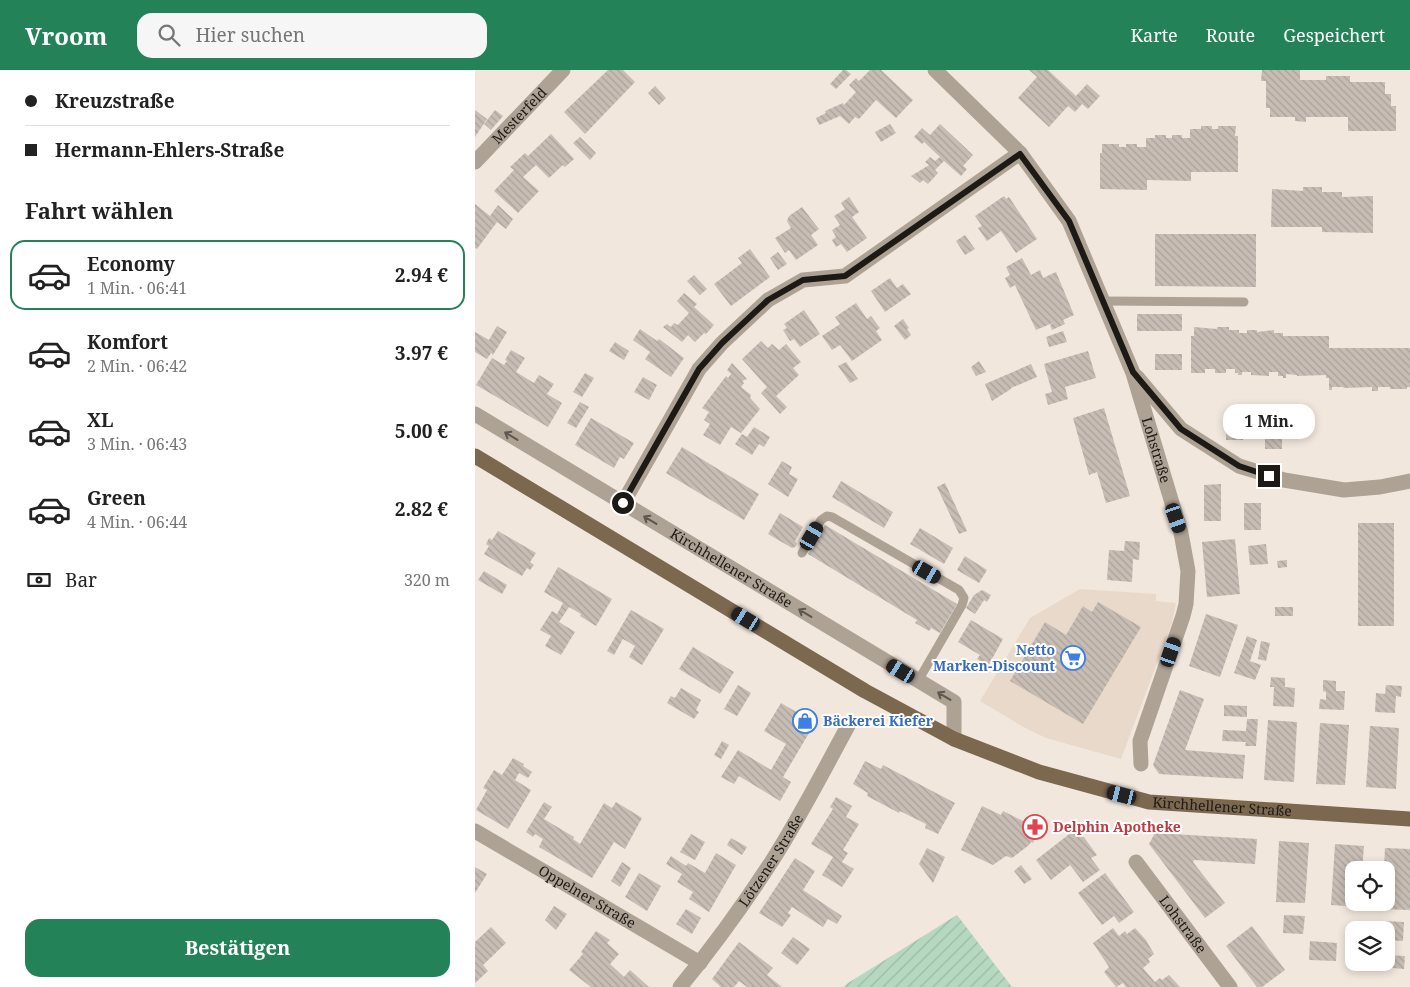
<!DOCTYPE html>
<html lang="de">
<head>
<meta charset="utf-8">
<style>
  :root { --surface:#fff; --page:#f6f6f6; --text:#222; --muted:#767676; --line:#e0e0e0; --accent:#248259 }
  body { margin:0; font-family:"Noto Serif",serif; background:var(--page); color:var(--text); height:100vh; display:flex; flex-direction:column; font-size:19px; white-space:nowrap }
  * { box-sizing:border-box; margin:0 }
  p { font-size:16px; color:var(--muted) }
  .icon { flex:none; width:28px; height:28px; fill:none; stroke:currentColor; stroke-width:2; stroke-linecap:round; stroke-linejoin:round }
  .map { position:relative; flex:1; overflow:hidden }
  .panel { display:flex; flex-direction:column; background:var(--surface); width:475px }
  .panel>* { flex:none }
  .top-card { display:grid; align-content:center; height:110px; padding:0 25px; background:var(--surface) }
  .tools { position:absolute; left:870px; top:791px; display:grid; gap:10px }
  .tools a { display:grid; place-items:center; width:50px; height:50px; border-radius:10px; background:var(--surface); box-shadow:0 2px 8px #0003; font-size:25px }
  .end { position:absolute; width:22px; height:22px; margin:-11px; border:6px solid #1d1a16; background:#fff; box-shadow:0 0 0 2px #fff }
  .from { border-radius:50% }
  .bubble { position:absolute; height:35px; border-radius:15px; background:var(--surface); box-shadow:0 2px 8px #0003; font-size:16px; font-weight:700; line-height:35px; text-align:center }
  .car { position:absolute; width:15px; height:30px; margin:-15px -8px; border-radius:6px; box-shadow:0 0 4px 1px #0007; background:linear-gradient(#222 24%,#8ab4d8 0 40%,#222 0 76%,#8ab4d8 0 86%,#222 0) }
  .top-card b { display:flex; align-items:center; gap:18px; height:48px; font-size:19px }
  .top-card b+b { border-top:1px solid var(--line) }
  .top-card i { width:12px; height:12px; background:var(--text) }
  ul { padding:0; list-style:none }
  li { display:flex; align-items:center; gap:15px; height:70px; margin:0 10px 8px; padding:0 15px; border:2px solid transparent; border-radius:15px }
  li div { flex:1 }
  li b { display:block; font-size:19px }
  li em { font-style:normal; font-weight:700 }
  li.on { border-color:var(--accent) }
  li>.icon { width:45px; height:45px; stroke-width:1.5 }
  h2 { padding:0 25px; font-size:22px; line-height:60px }
  .pay { display:flex; align-items:center; gap:12px; height:55px; padding:0 25px; font-size:19px }
  .pay p { margin-inline-start:auto }
  .button { display:flex; gap:10px; margin-top:auto; padding:10px 25px }
  .button a { flex:1; height:58px; border-radius:15px; background:var(--accent); color:#fff; font-size:20px; font-weight:700; line-height:58px; text-align:center }
  header { display:flex; align-items:center; gap:30px; box-sizing:border-box; height:70px; padding:0 25px; background:var(--accent); color:#fff }
  header strong { font-size:24px }
  nav { display:flex; gap:28px; margin-inline-start:auto; font-size:18px }
  .search { width:350px; height:45px; background:var(--page); display:flex; align-items:center; gap:12px; box-sizing:border-box; padding:0 18px; border-radius:15px; color:var(--muted); font-size:19px }
  main { display:flex; flex:1; min-height:0 }
  .map>svg:first-child { display:block }
</style>
</head>
<body>
<header>
<strong>Vroom</strong>
<div class="search"><svg class="icon" aria-label="search" viewBox="0 0 24 24"><circle cx="10" cy="10" r="6"/><path d="M15 15l6 6"/></svg>Hier suchen</div>
<nav><a>Karte</a><a>Route</a><a>Gespeichert</a></nav>
</header>
<main>
<section class="panel">
<div class="top-card">
<b><i class="from"></i>Kreuzstraße</b>
<b><i></i>Hermann-Ehlers-Straße</b>
</div>
<h2>Fahrt wählen</h2>
<ul>
<li class="on"><svg class="icon" aria-label="car" viewBox="0 0 24 24"><path d="M5 17H2v-5l4-1 3-4h7l3 4 3 1v5h-3M9 17h6M6 11h13"/><circle cx="7" cy="17" r="2"/><circle cx="17" cy="17" r="2"/></svg><div><b>Economy</b><p>1 Min. · 06:41</p></div><em>2.94 €</em></li>
<li><svg class="icon" aria-label="car" viewBox="0 0 24 24"><path d="M5 17H2v-5l4-1 3-4h7l3 4 3 1v5h-3M9 17h6M6 11h13"/><circle cx="7" cy="17" r="2"/><circle cx="17" cy="17" r="2"/></svg><div><b>Komfort</b><p>2 Min. · 06:42</p></div><em>3.97 €</em></li>
<li><svg class="icon" aria-label="car" viewBox="0 0 24 24"><path d="M5 17H2v-5l4-1 3-4h7l3 4 3 1v5h-3M9 17h6M6 11h13"/><circle cx="7" cy="17" r="2"/><circle cx="17" cy="17" r="2"/></svg><div><b>XL</b><p>3 Min. · 06:43</p></div><em>5.00 €</em></li>
<li><svg class="icon" aria-label="car" viewBox="0 0 24 24"><path d="M5 17H2v-5l4-1 3-4h7l3 4 3 1v5h-3M9 17h6M6 11h13"/><circle cx="7" cy="17" r="2"/><circle cx="17" cy="17" r="2"/></svg><div><b>Green</b><p>4 Min. · 06:44</p></div><em>2.82 €</em></li>
</ul>
<div class="pay"><svg class="icon" aria-label="cash" viewBox="0 0 24 24"><path d="M3 7h18v10H3z"/><circle cx="12" cy="12" r="2"/></svg>Bar<p>320 m</p></div>
<div class="button"><a>Bestätigen</a></div>
</section>
<div class="map">
<svg width="935" height="917" viewBox="0 0 935 917">
  <defs>
    <pattern id="garden-furrows" width="10" height="10" patternUnits="userSpaceOnUse" patternTransform="scale(1.25)"><rect width="10" height="10" fill="#b6d8c0"/><path d="M-1 1l2-2M0 10L10 0M9 11l2-2" fill="none" stroke="#9cb9a4"/></pattern>
    <pattern id="building-back-hatch" width="6" height="6" patternUnits="userSpaceOnUse" patternTransform="scale(1.25)"><rect width="6" height="6" fill="#c7bdb4"/><path d="M-1 5l2 2M0 0l6 6M5-1l2 2" fill="none" stroke="#aaa29a"/></pattern>
  </defs>
  <rect width="100%" height="100%" fill="#f1e7dd"/>
  <!-- built -->
  <polygon fill="#e9d9ca" points="605,519 681,524 681,531 701,533 697,553 646,689 571,668 552,659 505,631 555,548"/>
  <!-- garden -->
  <polygon fill="url(#garden-furrows)" points="482,845 537,917 369,917 373,913"/>
  <!-- building -->
  <g fill="url(#building-back-hatch)">
    <polygon points="133,0 148,0 160,12 110,64 89,42"/>
    <polygon points="368,0 371,0 376,4 361,19 355,14"/>
    <polygon points="395,0 406,0 438,30 421,48 401,30 384,49 380,47 374,54 365,46 344,55 341,48 351,43 350,41 368,33 369,35 381,22 374,15 381,8 384,11"/>
    <polygon points="554,0 573,0 601,26 612,14 625,26 613,39 607,34 600,42 593,36 574,57 543,28 562,7"/>
    <polygon points="787,0 825,0 825,10 851,10 851,6 875,6 875,12 910,12 910,24 916,24 916,36 921,36 921,61 873,61 873,47 831,47 831,52 820,51 820,47 795,47 795,38 791,38 791,11 786,11"/>
    <polygon points="180,16 191,28 184,35 173,23"/>
    <polygon points="0,40 12,49 0,67"/>
    <polygon points="20,40 28,46 16,60 9,54"/>
    <polygon points="415,54 421,63 406,72 400,62"/>
    <polygon points="465,54 498,85 488,96 492,99 486,106 469,91 460,100 463,103 453,114 448,110 445,113 436,106 454,95 450,92 455,87 460,91 465,87 449,72 447,74 439,67 447,58 455,65"/>
    <polygon points="726,56 737,56 737,59 743,59 743,56 761,56 760,66 763,66 763,102 716,102 716,111 672,110 672,120 625,119 625,83 627,83 627,74 644,74 644,77 651,77 651,74 662,74 662,77 671,77 671,68 680,68 680,65 691,65 691,68 697,68 697,65 707,65 707,68 715,68 715,59 726,59"/>
    <polygon points="76,64 99,89 90,97 88,95 74,108 61,95 48,107 64,121 43,143 19,121 39,100 35,97 50,83 53,86"/>
    <polygon points="105,67 121,83 115,90 98,73"/>
    <polygon points="828,117 847,117 847,122 867,122 867,127 898,126 898,163 847,162 847,157 796,157 797,119 828,121"/>
    <polygon points="529,126 531,129 534,127 562,169 541,183 526,161 512,171 503,158 507,156 500,146"/>
    <polygon points="374,127 384,142 377,147 392,168 372,182 366,174 361,177 357,170 361,167 357,160 365,155 359,146 370,139 366,133"/>
    <polygon points="0,134 15,146 23,135 38,149 31,159 22,152 2,179 0,178"/>
    <polygon points="327,137 344,159 336,165 343,175 321,190 314,180 310,183 300,168 316,158 312,151 314,146"/>
    <polygon points="680,164 781,164 781,217 680,216"/>
    <polygon points="490,165 500,179 490,185 481,171"/>
    <polygon points="275,179 295,207 256,236 239,214 267,193 263,188"/>
    <polygon points="303,182 312,194 303,200 295,188"/>
    <polygon points="547,188 556,205 565,200 568,208 581,202 599,245 588,250 590,254 577,260 575,255 580,252 561,260 540,215 535,218 530,208 535,205 531,197"/>
    <polygon points="219,205 232,219 225,225 212,211"/>
    <polygon points="415,208 422,218 428,214 436,224 410,242 396,221"/>
    <polygon points="209,223 222,234 219,237 239,255 231,264 229,263 220,272 213,265 207,272 188,257 192,254 196,257 199,253 203,255 214,243 202,231"/>
    <polygon points="381,233 392,249 396,246 405,258 401,261 407,270 377,291 365,275 357,280 347,266 365,254 360,247"/>
    <polygon points="329,240 345,264 325,277 319,269 315,271 308,260 312,258 309,254"/>
    <rect x="662" y="244" width="45" height="17"/>
    <polygon points="428,249 434,258 432,259 436,265 430,270 419,256"/>
    <polygon points="22,256 32,262 18,285 16,283 12,289 0,282 0,262 14,270"/>
    <polygon points="719,257 742,259 742,257 754,257 754,260 764,260 764,263 772,263 772,260 782,260 782,262 799,260 799,263 808,263 808,266 854,266 854,278 935,278 935,317 932,317 932,319 915,319 915,317 903,317 903,321 897,321 897,317 868,318 869,317 857,317 857,320 854,320 854,308 851,308 851,305 822,306 822,305 811,304 811,308 808,308 808,306 803,306 803,302 794,302 794,306 776,305 776,302 767,302 767,305 763,305 763,303 760,303 760,299 751,299 751,303 740,303 740,299 730,299 730,303 716,303 716,266 719,266"/>
    <polygon points="165,259 182,271 184,269 209,288 196,307 170,289 175,282 158,270"/>
    <polygon points="588,261 592,272 574,277 571,267"/>
    <polygon points="286,271 293,278 297,274 304,280 311,274 326,292 318,298 324,305 301,326 312,337 305,344 286,323 292,317 267,289"/>
    <polygon points="140,272 154,281 149,290 134,281"/>
    <polygon points="36,280 50,288 41,302 59,313 64,305 79,314 72,324 87,333 73,357 1,315 17,288 29,295 32,291 30,290"/>
    <polygon points="613,281 621,308 590,317 593,329 573,335 570,324 577,322 569,294"/>
    <rect x="680" y="284" width="27" height="16"/>
    <polygon points="504,291 511,302 501,306 496,297"/>
    <polygon points="371,292 383,309 375,313 363,296"/>
    <polygon points="257,293 272,309 267,311 269,313 266,317 276,325 275,328 285,339 266,363 256,357 245,375 228,365 235,354 229,350 234,342 227,338 251,306 253,308 256,304 252,300"/>
    <polygon points="556,294 562,307 536,318 536,319 517,331 510,314"/>
    <polygon points="110,303 119,308 107,327 98,322"/>
    <polygon points="168,307 182,315 174,330 159,322"/>
    <polygon points="105,332 114,337 101,358 92,353"/>
    <polygon points="629,338 655,426 631,433 622,402 614,405 598,348"/>
    <rect x="751" y="343" width="17" height="27"/>
    <polygon points="790,343 807,344 807,379 790,379"/>
    <polygon points="116,348 159,373 149,389 145,387 139,398 100,375"/>
    <polygon points="279,357 295,367 289,377 284,374 277,385 260,374 267,364 272,367"/>
    <polygon points="207,377 284,424 269,450 191,403"/>
    <polygon points="307,391 317,397 314,404 323,409 313,427 293,414"/>
    <polygon points="366,411 418,442 409,458 357,427"/>
    <polygon points="470,413 492,461 484,464 462,417"/>
    <polygon points="746,414 746,451 729,451 729,415"/>
    <rect x="769" y="433" width="17" height="27"/>
    <polygon points="305,443 328,457 320,471 322,474 320,477 317,478 293,464"/>
    <rect x="883" y="453" width="36" height="103"/>
    <polygon points="350,455 482,534 465,563 456,558 454,561 440,553 442,550 333,484"/>
    <polygon points="445,458 478,478 469,494 435,474"/>
    <polygon points="23,461 61,483 55,492 59,495 55,500 52,498 47,506 9,484 14,476 11,474 14,468 17,470"/>
    <polygon points="760,469 765,524 732,527 727,472"/>
    <polygon points="650,471 665,472 664,490 658,489 657,512 632,510 634,480 649,481"/>
    <polygon points="791,474 793,494 775,495 773,476"/>
    <polygon points="490,486 512,500 504,513 482,500"/>
    <polygon points="812,490 812,497 803,498 802,491"/>
    <polygon points="83,497 137,529 121,556 105,546 106,544 94,537 84,552 100,562 86,585 70,576 76,566 65,560 77,541 82,544 88,533 69,522"/>
    <polygon points="9,501 32,515 27,524 3,510"/>
    <polygon points="507,520 516,525 512,532 509,530 500,544 491,538 499,525"/>
    <polygon points="623,532 666,557 608,654 535,611 570,552 591,565 608,536 617,542"/>
    <rect x="800" y="537" width="18" height="9"/>
    <polygon points="156,540 189,559 167,595 154,587 160,576 148,569 139,585 132,581"/>
    <polygon points="731,544 763,555 745,607 714,596"/>
    <polygon points="496,550 528,569 513,596 502,589 505,585 483,572"/>
    <polygon points="772,566 782,570 775,591 786,595 780,610 759,603"/>
    <polygon points="786,571 795,573 791,591 783,589"/>
    <polygon points="218,577 259,602 245,624 204,599"/>
    <polygon points="796,607 810,608 810,617 820,618 819,637 798,636 799,617 795,617"/>
    <polygon points="848,610 861,611 861,621 870,621 869,640 844,639 845,629 851,630 851,622 848,621"/>
    <polygon points="263,615 276,623 262,646 249,639"/>
    <polygon points="911,615 927,616 926,627 921,626 920,643 900,642 901,623 910,624"/>
    <polygon points="206,618 226,630 221,640 224,642 219,649 192,633 196,626 200,628"/>
    <polygon points="705,620 729,629 710,680 770,685 768,709 684,704 678,695"/>
    <polygon points="306,633 340,653 308,707 316,712 305,731 264,706 259,714 246,707 263,680 296,700 311,674 289,661"/>
    <polygon points="749,635 772,636 772,647 749,646"/>
    <polygon points="772,649 783,649 781,676 770,676 771,672 747,671 748,660 771,661"/>
    <polygon points="793,650 822,652 819,712 789,710"/>
    <polygon points="845,653 874,655 870,715 841,714"/>
    <polygon points="895,656 924,658 921,719 891,717"/>
    <polygon points="247,671 254,675 246,689 239,685"/>
    <polygon points="38,688 49,694 48,696 57,702 53,708 44,703 40,710 56,720 33,759 1,740 12,720 8,718 19,700 27,705"/>
    <polygon points="390,691 406,699 408,695 480,733 463,764 450,758 451,754 425,741 424,743 392,726 393,723 378,714"/>
    <polygon points="361,727 377,736 371,747 384,754 368,780 373,783 367,792 379,799 367,817 347,805 358,787 336,774 358,739 355,737"/>
    <polygon points="69,732 77,737 69,749 99,767 98,769 105,774 129,733 137,738 141,732 167,748 150,779 139,772 117,808 64,777 68,769 60,764 58,767 51,762"/>
    <polygon points="507,736 526,745 528,741 564,759 558,773 556,772 554,775 537,788 531,786 518,795 486,780"/>
    <polygon points="602,758 622,785 616,788 625,800 608,812 595,795 576,810 561,790"/>
    <polygon points="680,763 782,769 780,794 719,790 718,792 750,833 730,848 674,774"/>
    <polygon points="216,764 230,772 220,790 205,782"/>
    <polygon points="256,768 272,777 267,785 252,775"/>
    <polygon points="804,771 834,773 830,833 801,832"/>
    <polygon points="860,774 889,776 887,800 879,800 879,832 886,832 885,837 856,835"/>
    <polygon points="452,778 470,787 458,813 444,794"/>
    <polygon points="910,778 935,779 935,840 906,839 907,832 911,832 911,800 909,800"/>
    <polygon points="241,783 261,795 234,842 214,829 218,822 202,812 207,804 191,794 196,786 211,796 213,793 230,803"/>
    <polygon points="320,788 340,801 328,820 367,846 362,854 353,849 348,857 317,837 313,843 316,845 307,857 284,843"/>
    <polygon points="147,792 156,798 145,817 136,811"/>
    <polygon points="546,795 557,809 549,814 539,801"/>
    <polygon points="0,797 12,804 0,823"/>
    <polygon points="164,803 186,816 172,841 150,827"/>
    <polygon points="630,803 659,842 644,853 639,846 627,855 603,823"/>
    <polygon points="79,836 92,844 81,860 70,850"/>
    <polygon points="211,839 226,848 217,864 201,854"/>
    <polygon points="809,845 830,846 828,864 808,863"/>
    <polygon points="909,851 929,852 928,871 911,870 911,860 908,860"/>
    <polygon points="777,856 810,900 787,917 782,917 751,876"/>
    <polygon points="16,857 31,873 8,895 13,901 0,913 0,872"/>
    <polygon points="638,858 644,866 650,861 652,864 660,858 671,870 679,884 673,889 675,892 668,898 673,904 680,912 685,908 687,910 694,905 705,917 651,917 648,913 641,917 629,902 634,897 618,873"/>
    <polygon points="121,861 135,870 132,873 144,884 135,894 149,907 155,900 174,917 116,917 94,900 108,884 106,882"/>
    <polygon points="318,867 335,879 322,895 306,883"/>
    <polygon points="835,871 862,873 861,891 834,890"/>
    <polygon points="264,872 298,898 292,905 307,917 272,917 264,911 259,917 246,917 237,909"/>
    <polygon points="911,885 930,886 929,899 906,897 906,892 911,892"/>
  </g>
  <g fill="none" stroke-linecap="round" stroke-linejoin="round">
    <!-- service -->
    <g stroke="#aea294" stroke-width="9">
      <polyline points="628,231 769,232"/>
      <polyline points="327,483 346,450 352,446 357,447 484,520 489,528 487,535 443,611"/>
    </g>
    <!-- minor -->
    <g stroke="#aea294" stroke-width="15">
      <path id="s1" d="M 460,0 L 545,83 L 594,151 L 658,303 L 706,463 L 713,501 L 711,534 L 708,546 L 665,671 L 666,694"/>
      <path id="s2" d="M 0,92 L 88,0"/>
      <polyline points="662,307 706,359 764,396 809,410 869,420 905,417 935,411"/>
      <path id="s3" d="M 0,344 L 479,632 L 479,669"/>
      <polyline points="148,433 224,299 247,273 293,230 328,210 370,206 545,83"/>
      <path id="s4" d="M 0,761 L 225,893"/>
      <path id="s5" d="M 661,792 L 755,917"/>
      <path id="s6" d="M 205,917 C 238,877 269,834 297,791 C 325,747 349,700 374,654"/>
    </g>
    <!-- primary -->
    <path stroke="#7c674f" stroke-width="15" id="s7" d="M 0,386 L 390,621 L 479,669 L 564,702 L 674,732 L 935,749"/>
  </g>
  <!-- one-way arrows -->
  <defs><path id="oneway-shaft" d="M-6 0H5M1.5-3L5.5 0L1.5 3" fill="none" stroke-width="1.6" stroke-linecap="round" stroke-linejoin="round" transform="scale(1.25)"/></defs>
  <g stroke="#5e574f">
    <use href="#oneway-shaft" transform="translate(36 366) rotate(-149)"/>
    <use href="#oneway-shaft" transform="translate(175 450) rotate(-149)"/>
    <use href="#oneway-shaft" transform="translate(330 543) rotate(-149)"/>
    <use href="#oneway-shaft" transform="translate(469 626) rotate(-149)"/>
  </g>
  <g fill="none" stroke-linecap="round" stroke-linejoin="round">
    <!-- route -->
    <polyline stroke="#1d1a16" stroke-width="6" points="148,433 224,299 247,273 293,230 328,210 370,206 545,84 594,151 658,302 706,359 764,396 794,406"/>
  </g>
  <!-- icons -->
  <defs>
    <symbol id="supermarket-ring" viewBox="-11 -11 22 22"><circle r="9.5" fill="#fff" stroke="#3f7fe0" stroke-width="1.5"/><path d="M-6-5.5h2.5l.6 2H6L4.5 2H-2.5L-4.4-4H-6ZM-1.5 3.2a1.3 1.3 0 1 0 .1 0ZM3 3.2a1.3 1.3 0 1 0 .1 0Z" fill="#3f7fe0"/></symbol>
    <symbol id="shop-ring" viewBox="-11 -11 22 22"><circle r="9.5" fill="#fff" stroke="#3f7fe0" stroke-width="1.5"/><path d="M-5-2.5h2.3a2.7 3.5 0 0 1 5.4 0H5L5.5 6h-11ZM-1.5-2.5h3a1.5 2.3 0 0 0-3 0Z" fill="#3f7fe0"/></symbol>
    <symbol id="pharmacy-ring" viewBox="-11 -11 22 22"><circle r="9.5" fill="#fff" stroke="#e0444e" stroke-width="1.5"/><path d="M-2-6h4v4h4v4h-4v4h-4v-4h-4v-4h4Z" fill="#e0444e"/></symbol>
  </defs>
  <g fill-rule="evenodd">
    <use href="#supermarket-ring" x="584" y="574" width="28" height="28"/>
    <use href="#shop-ring" x="316" y="637" width="28" height="28"/>
    <use href="#pharmacy-ring" x="546" y="743" width="28" height="28"/>
  </g>
  <g text-anchor="middle" stroke-width="4" stroke-linejoin="round" paint-order="stroke">
    <!-- street labels -->
    <g font-size="14" fill="#1d1a16" stroke="#fff">
      <text dy="5" stroke="none"><textPath href="#s2" startOffset="64">Mesterfeld</textPath></text>
      <text dy="5" stroke="none"><textPath href="#s1" startOffset="448">Lohstraße</textPath></text>
      <text dy="5" stroke="none"><textPath href="#s3" startOffset="299">Kirchhellener Straße</textPath></text>
      <text dy="5" stroke="none"><textPath href="#s7" startOffset="835">Kirchhellener Straße</textPath></text>
      <text dy="5" stroke="none"><textPath href="#s6" startOffset="156">Lötzener Straße</textPath></text>
      <text dy="5" stroke="none"><textPath href="#s4" startOffset="130">Oppelner Straße</textPath></text>
      <text dy="5" stroke="none"><textPath href="#s5" startOffset="78">Lohstraße</textPath></text>
    </g>
    <!-- shop labels -->
    <g font-size="14" font-weight="bold" fill="#366cbe" stroke="#fff" text-anchor="end">
      <text x="580" y="585">Netto<tspan x="580" dy="16">Marken-Discount</tspan></text>
      <text x="348" y="656" text-anchor="start">Bäckerei Kiefer</text>
    </g>
    <!-- health labels -->
    <g font-size="14" font-weight="bold" fill="#be3a42" stroke="#fff" text-anchor="start">
      <text x="578" y="762">Delphin Apotheke</text>
    </g>
  </g>
</svg>
<div class="tools">
<a><svg class="icon" aria-label="locate" viewBox="0 0 24 24"><circle cx="12" cy="12" r="6"/><path d="M12 2v4M12 18v4M2 12h4M18 12h4"/></svg></a>
<a><svg class="icon" aria-label="layers" viewBox="0 0 24 24"><path d="M12 4l9 5-9 5-9-5zM3 14l9 5 9-5"/></svg></a>
</div>
<i class="end from" style="left:148px;top:433px"></i>
<i class="end" style="left:794px;top:406px"></i>
<div class="bubble" style="left:748px;top:334px;width:92px">1 Min.</div>
<i class="car" style="left:701px;top:448px;rotate:161deg"></i>
<i class="car" style="left:337px;top:466px;rotate:30deg"></i>
<i class="car" style="left:452px;top:502px;rotate:120deg"></i>
<i class="car" style="left:271px;top:549px;rotate:301deg"></i>
<i class="car" style="left:696px;top:582px;rotate:19deg"></i>
<i class="car" style="left:426px;top:601px;rotate:301deg"></i>
<i class="car" style="left:647px;top:725px;rotate:284deg"></i>
</div>
</main>
</body>
</html>
